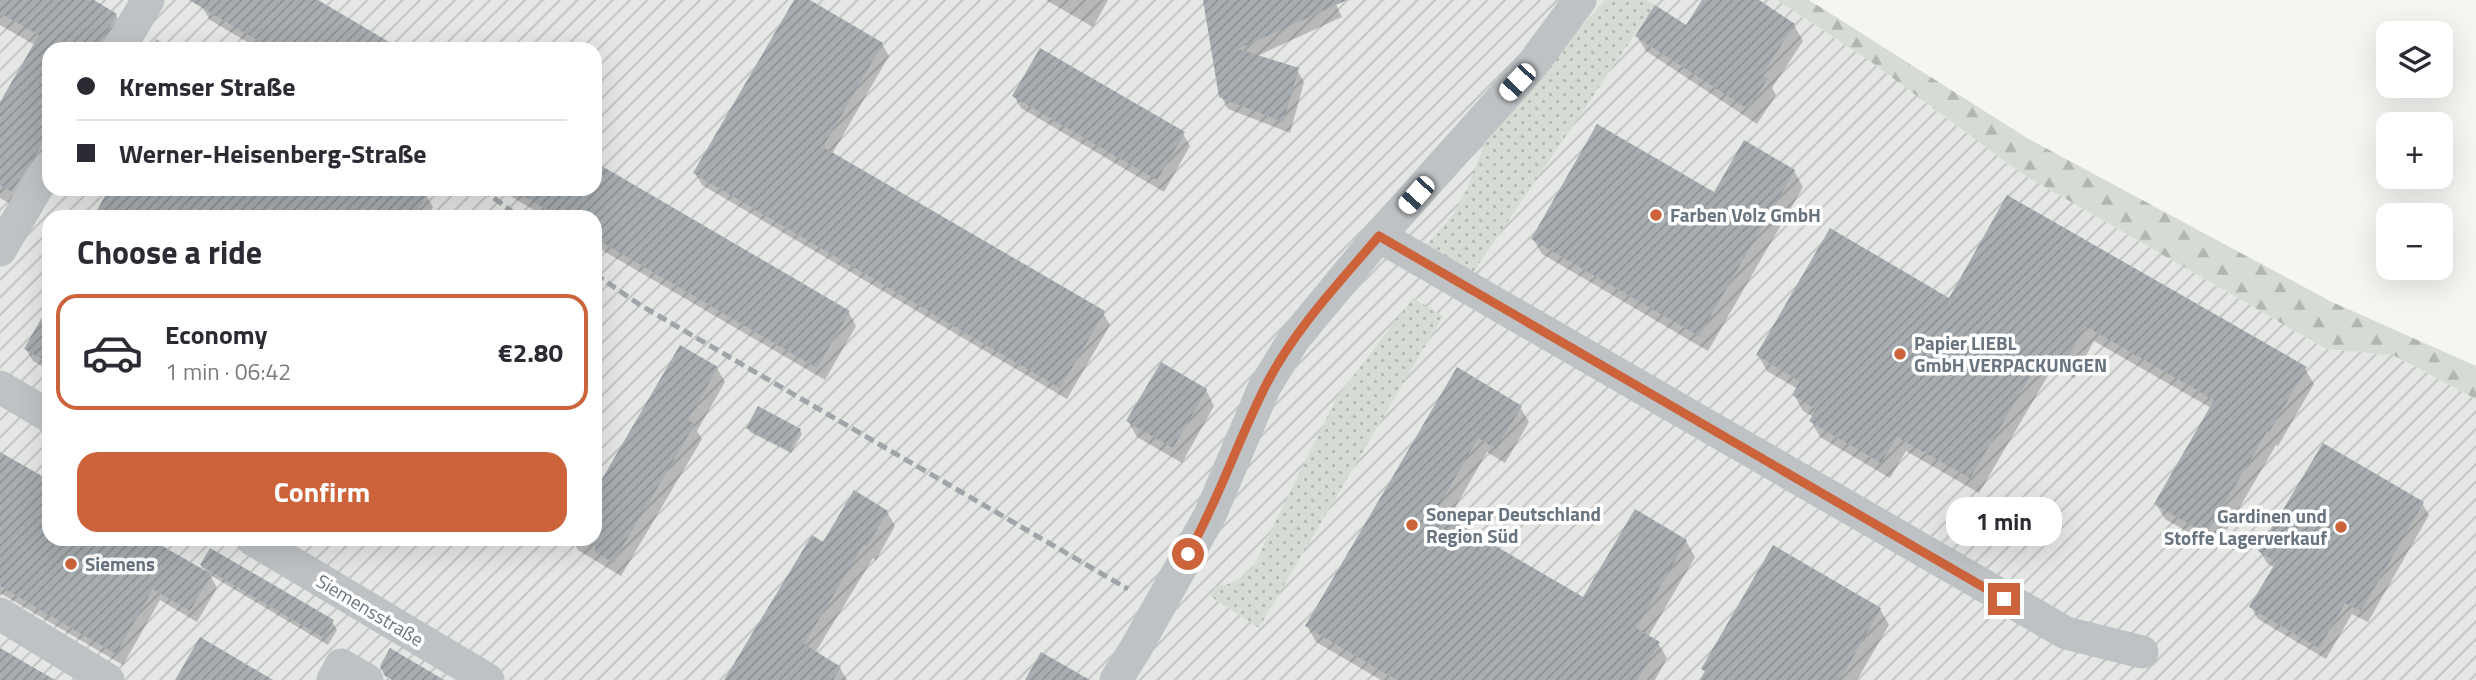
<!DOCTYPE html>
<html lang="en">
<head>
<meta charset="utf-8">
<style>
  :root { --surface:#fff; --page:#f2f2f3; --text:#2b2b33; --muted:#7c7c81; --line:#e1e1e2; --accent:#cc633a }
  body { margin:0; font-family:"Titillium Web",sans-serif; background:var(--page); color:var(--text); height:100vh; display:flex; flex-direction:column; font-size:26px; white-space:nowrap }
  * { box-sizing:border-box; margin:0 }
  p { font-size:23px; color:var(--muted) }
  .icon { flex:none; width:38px; height:38px; fill:none; stroke:currentColor; stroke-width:2; stroke-linecap:round; stroke-linejoin:round }
  .map { position:relative; flex:1; overflow:hidden }
  .panel { position:absolute; left:42px; top:210px; width:560px; height:336px; display:flex; flex-direction:column; background:var(--surface); border-radius:21px; box-shadow:0 7px 28px #0002 }
  .panel>* { flex:none }
  .guide { position:absolute; left:42px; top:42px; width:560px; height:154px; border-radius:21px; box-shadow:0 7px 28px #0002; display:grid; align-content:center; height:154px; padding:0 35px; background:var(--surface) }
  .fabs { position:absolute; left:2376px; top:21px; display:grid; gap:14px }
  .fabs a { display:grid; place-items:center; width:77px; height:77px; border-radius:14px; background:var(--surface); box-shadow:0 7px 28px #0002; font-size:35px }
  .end { position:absolute; width:32px; height:32px; margin:-16px; border:9px solid #cc633a; background:#fff; box-shadow:0 0 0 4px #fff }
  .from { border-radius:50% }
  .bubble { position:absolute; height:49px; border-radius:21px; background:var(--surface); box-shadow:0 7px 28px #0002; font-size:23px; font-weight:700; line-height:49px; text-align:center }
  .car { position:absolute; width:21px; height:42px; margin:-21px -10px; border-radius:9px; box-shadow:0 0 5px 2px #0007; background:linear-gradient(#fff 24%,#345 0 40%,#fff 0 76%,#345 0 86%,#fff 0) }
  .guide b { display:flex; align-items:center; gap:24px; height:66px; font-size:26px }
  .guide b+b { border-top:2px solid var(--line) }
  .guide i { width:18px; height:18px; background:var(--text) }
  ul { padding:0; list-style:none }
  li { display:flex; align-items:center; gap:21px; height:116px; margin:0 14px 10px; padding:0 21px; border:4px solid transparent; border-radius:21px }
  li div { flex:1 }
  li b { display:block; font-size:26px }
  li em { font-style:normal; font-weight:700 }
  li.active { border-color:var(--accent) }
  li>.icon { width:63px; height:63px; stroke-width:1.5 }
  h2 { padding:0 35px; font-size:32px; line-height:84px }
  .cta { display:flex; gap:14px; margin-top:auto; padding:14px 35px }
  .cta a { flex:1; height:80px; border-radius:21px; background:var(--accent); color:#fff; font-size:28px; font-weight:700; line-height:80px; text-align:center }
  .map>svg:first-child { display:block }
</style>
</head>
<body>
<div class="map">
<svg width="2476" height="680" viewBox="0 0 2476 680">
  <defs>
    <pattern id="industrial-furrows" width="10" height="10" patternUnits="userSpaceOnUse" patternTransform="scale(1.75)"><rect width="10" height="10" fill="#e5e7e5"/><path d="M-1 1l2-2M0 10L10 0M9 11l2-2" fill="none" stroke="#bdc0bf"/></pattern>
    <pattern id="grass-dots" width="8" height="8" patternUnits="userSpaceOnUse" patternTransform="scale(1.75)"><rect width="8" height="8" fill="#d6dbd4"/><path d="M2 2h.1M6 6h.1" fill="none" stroke="#b1b6b1" stroke-width="1.8" stroke-linecap="round"/></pattern>
    <pattern id="forest-firs" width="22" height="20" patternUnits="userSpaceOnUse" patternTransform="scale(1.75)"><rect width="22" height="20" fill="#d6dbd4"/><path d="M5 1l3.5 6h-7zM16 11l3.5 6h-7z" fill="#b1b6b1"/></pattern>
    <pattern id="building-hatch" width="6" height="6" patternUnits="userSpaceOnUse" patternTransform="scale(1.75)"><rect width="6" height="6" fill="#a7adb1"/><path d="M-1 1l2-2M0 6l6-6M5 7l2-2" fill="none" stroke="#8c9195"/></pattern>
  </defs>
  <rect width="100%" height="100%" fill="#f5f5f2"/>
  <!-- industrial -->
  <path fill="url(#industrial-furrows)" fill-rule="evenodd" d="M 0,0 L 1777,0 L 1874,64 L 2019,172 L 2326,349 L 2393,355 L 2476,399 L 2476,680 L 0,680 ZM 49,49 L 595,49 L 595,189 L 49,189 ZM 49,217 L 595,217 L 595,539 L 49,539 Z"/>
  <!-- grass -->
  <g fill="url(#grass-dots)">
    <polygon points="1605,0 1647,0 1655,5 1472,274 1426,245 1453,215 1468,186 1491,127"/>
    <path d="M 1413,298 L 1443,316 L 1259,628 L 1210,596 L 1216,586 C 1233,585 1241,579 1253,567 L 1337,397 Z"/>
  </g>
  <!-- forest -->
  <polygon fill="url(#forest-firs)" points="1777,0 1809,0 2027,138 2332,302 2476,366 2476,399 2393,355 2326,349 2019,172 1874,64"/>
  <!-- shadow -->
  <g fill="#0003">
    <polygon points="0,0 90,0 116,15 128,35 120,49 49,49 49,172 24,211 0,198 0,106 35,45 0,25"/>
    <polygon points="206,0 314,0 398,49 259,49 210,20 202,7"/>
    <polygon points="796,0 807,0 882,44 889,56 832,154 1103,313 1110,325 1067,399 702,185 695,173"/>
    <polygon points="1046,0 1108,0 1093,27"/>
    <polygon points="1205,0 1334,0 1342,17 1255,57 1297,70 1304,82 1290,133 1228,109 1221,96"/>
    <polygon points="1704,0 1755,0 1794,25 1803,41 1772,88 1776,95 1757,124 1646,51 1637,36 1686,27"/>
    <polygon points="156,39 174,49 150,49"/>
    <polygon points="1014,96 1183,134 1190,146 1164,192 1021,108"/>
    <polygon points="595,164 849,313 856,326 825,380 595,246 595,217 546,217 498,189 595,189"/>
    <polygon points="1794,171 1803,187 1708,351 1542,254 1533,239 1715,194"/>
    <polygon points="107,189 415,189 426,195 433,207 427,217 95,217 110,191"/>
    <polygon points="2007,198 2305,369 2314,384 2278,446 2276,445 2216,548 2165,519 2156,504 2211,408 2094,341 2074,378 2053,367 1979,493 1906,451 1890,478 1820,437 1811,421 1814,417 1803,411 1794,395 1798,389 1767,371 1758,355 1950,300"/>
    <polygon points="49,308 49,370 33,361 26,349"/>
    <polygon points="717,368 725,382 697,431 702,439 621,576 578,550 572,539 595,539 595,494"/>
    <polygon points="1457,370 1520,407 1529,422 1505,463 1487,452 1448,520 1584,599 1686,541 1695,557 1648,637 1658,643 1667,658 1655,680 1381,680 1316,642 1307,626"/>
    <polygon points="1206,390 1214,406 1182,463 1137,437 1128,421"/>
    <polygon points="748,428 800,430 802,434 791,453 750,432"/>
    <polygon points="0,454 49,483 49,539 147,539 207,574 202,565 332,622 337,630 328,645 210,575 217,588 197,622 160,600 123,665 0,593"/>
    <polygon points="2422,503 2429,515 2368,622 2352,614 2326,659 2258,619 2251,607 2275,568 2267,563 2260,551"/>
    <polygon points="887,512 895,526 876,560 873,558 815,653 840,668 847,680 726,680"/>
    <polygon points="1880,609 1889,625 1857,680 1702,680 1706,673 1703,669"/>
  </g>
  <!-- building -->
  <g fill="url(#building-hatch)">
    <polygon points="0,0 94,0 117,14 97,49 49,49 49,133 12,192 0,185 0,102 39,35 0,13"/>
    <polygon points="189,0 318,0 401,49 272,49"/>
    <polygon points="794,0 810,0 883,43 823,147 1105,311 1060,388 693,173"/>
    <polygon points="1203,0 1347,0 1238,49 1299,68 1283,122 1219,97"/>
    <polygon points="1702,0 1759,0 1795,24 1762,75 1768,78 1748,109 1635,36 1655,5 1686,25"/>
    <polygon points="1040,48 1185,132 1157,180 1012,96"/>
    <polygon points="1597,124 1714,192 1744,140 1795,170 1699,336 1531,239"/>
    <polygon points="595,162 850,311 817,368 595,238 595,217 559,217 512,189 595,189"/>
    <polygon points="109,189 430,189 414,217 93,217"/>
    <polygon points="2007,195 2307,367 2269,432 2267,431 2207,534 2154,504 2214,400 2085,326 2065,364 2044,353 1970,478 1897,437 1881,463 1809,421 1816,409 1792,395 1800,381 1756,355 1830,228 1949,298"/>
    <polygon points="49,305 49,363 24,349"/>
    <polygon points="680,345 718,367 688,420 695,424 613,563 595,552 595,491"/>
    <polygon points="1161,362 1207,389 1173,448 1126,421"/>
    <polygon points="1457,367 1522,406 1496,449 1478,438 1436,511 1583,597 1635,509 1687,540 1636,628 1660,642 1637,680 1397,680 1305,626"/>
    <polygon points="758,406 801,429 789,451 746,428"/>
    <polygon points="2323,443 2424,502 2361,611 2345,603 2319,648 2249,607 2276,562 2258,551"/>
    <polygon points="0,452 49,480 49,539 150,539 211,574 190,611 153,589 116,654 0,586"/>
    <polygon points="854,490 888,511 867,546 864,544 804,644 841,667 833,680 724,680 812,535 823,542"/>
    <polygon points="1773,545 1881,608 1840,680 1700,680 1705,671 1701,669"/>
    <polygon points="210,548 334,620 324,638 200,565"/>
    <polygon points="200,637 273,680 175,680"/>
    <polygon points="0,648 55,680 0,680"/>
    <polygon points="390,648 444,680 392,680 385,676 380,666"/>
    <polygon points="1041,652 1090,680 1025,680"/>
  </g>
  <g fill="none" stroke-linecap="round" stroke-linejoin="round">
    <!-- minor -->
    <g stroke="#bfc2c5" stroke-width="33">
      <polyline points="119,49 148,0"/>
      <polyline points="1379,236 2066,633 2142,652"/>
      <polyline points="0,250 49,167"/>
      <polyline points="0,387 49,416"/>
      <polyline points="252,539 488,680"/>
      <polyline points="0,614 108,680"/>
      <polyline points="333,680 341,665 367,680"/>
      <polyline points="1116,680 1136,648 1210,515 1264,388 1294,339 1379,236 1532,65 1580,0"/>
    </g>
    <!-- rail -->
    <g stroke="#a0a5aa" stroke-width="5" stroke-dasharray="10 5" stroke-linecap="butt">
      <polyline points="482,189 519,217"/>
      <polyline points="595,274 640,305 1128,589"/>
    </g>
  </g>
  <g fill="none" stroke-linecap="round" stroke-linejoin="round">
    <!-- route -->
    <path stroke="#cc633a" stroke-width="9" d="M 1188,554 C 1218,501 1237,443 1264,389 C 1292,332 1338,284 1379,236 L 2004,599"/>
  </g>
  <!-- markers -->
  <g fill="#cc633a" stroke="#fff" stroke-width="2.5">
    <circle cx="1656" cy="215" r="7"/>
    <circle cx="1900" cy="354" r="7"/>
    <circle cx="1412" cy="525" r="7"/>
    <circle cx="2341" cy="527" r="7"/>
    <circle cx="71" cy="564" r="7"/>
  </g>
  <g text-anchor="middle" stroke-width="7" stroke-linejoin="round" paint-order="stroke">
    <!-- poi labels -->
    <g font-size="19" font-weight="bold" fill="#68747f" stroke="#fff" text-anchor="start">
      <text x="1670" y="222">Farben Volz GmbH</text>
      <text x="1914" y="350">Papier LIEBL<tspan x="1914" dy="22">GmbH VERPACKUNGEN</tspan></text>
      <text x="1426" y="521">Sonepar Deutschland<tspan x="1426" dy="22">Region Süd</tspan></text>
      <text x="2327" y="523" text-anchor="end">Gardinen und<tspan x="2327" dy="22">Stoffe Lagerverkauf</tspan></text>
      <text x="85" y="571">Siemens</text>
    </g>
    <!-- street labels -->
    <g font-size="19" fill="#68747f" stroke="#fff">
      <text transform="translate(370 610) rotate(31)" y="7">Siemensstraße</text>
    </g>
  </g>
</svg>
<div class="fabs">
<a><svg class="icon" aria-label="layers" viewBox="0 0 24 24"><path d="M12 4l9 5-9 5-9-5zM3 14l9 5 9-5"/></svg></a>
<a>+</a>
<a>−</a>
</div>
<i class="end from" style="left:1188px;top:554px"></i>
<i class="end" style="left:2004px;top:599px"></i>
<div class="bubble" style="left:1946px;top:497px;width:116px">1 min</div>
<i class="car" style="left:1517px;top:82px;rotate:223deg"></i>
<i class="car" style="left:1416px;top:195px;rotate:222deg"></i>
<div class="guide">
<b><i class="from"></i>Kremser Straße</b>
<b><i></i>Werner-Heisenberg-Straße</b>
</div>
<section class="panel">
<h2>Choose a ride</h2>
<ul>
<li class="active"><svg class="icon" aria-label="car" viewBox="0 0 24 24"><path d="M5 17H2v-5l4-1 3-4h7l3 4 3 1v5h-3M9 17h6M6 11h13"/><circle cx="7" cy="17" r="2"/><circle cx="17" cy="17" r="2"/></svg><div><b>Economy</b><p>1 min · 06:42</p></div><em>€2.80</em></li>
</ul>
<div class="cta"><a>Confirm</a></div>
</section>
</div>
</body>
</html>
